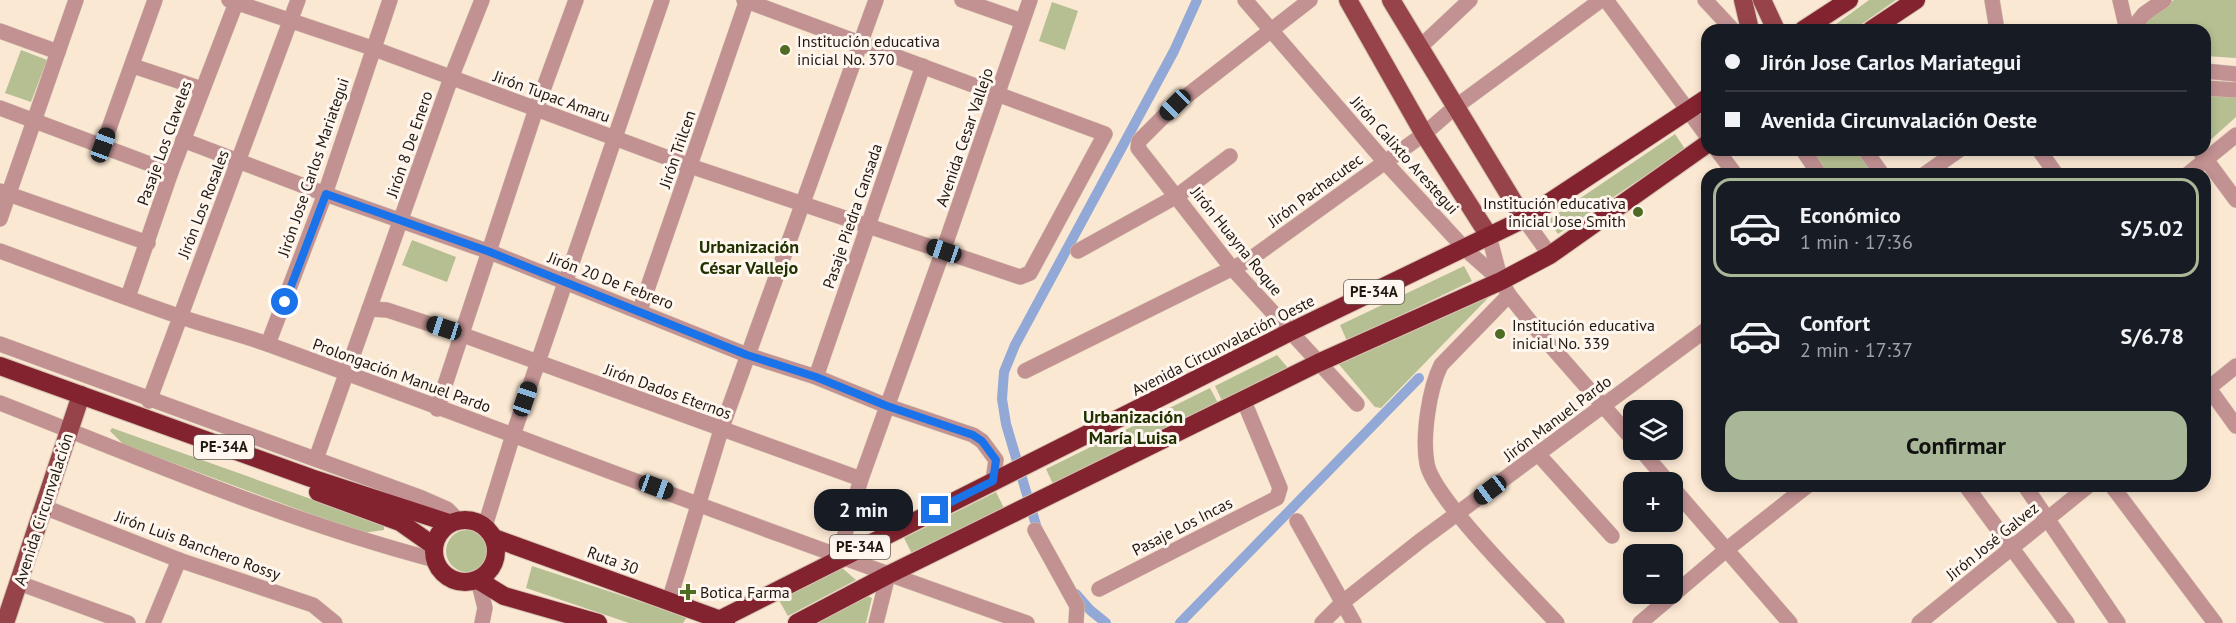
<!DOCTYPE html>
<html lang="es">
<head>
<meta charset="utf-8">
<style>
  :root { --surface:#171b24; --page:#20242c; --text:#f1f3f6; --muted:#9ea1a6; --line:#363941; --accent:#a8b797 }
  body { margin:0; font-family:"PT Sans",sans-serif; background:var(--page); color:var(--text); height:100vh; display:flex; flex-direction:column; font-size:22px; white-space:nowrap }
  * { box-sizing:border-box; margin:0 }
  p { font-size:20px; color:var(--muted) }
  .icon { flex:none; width:33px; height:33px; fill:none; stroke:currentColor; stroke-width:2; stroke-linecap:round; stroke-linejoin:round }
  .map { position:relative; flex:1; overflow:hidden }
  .sheet { position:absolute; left:1701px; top:168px; width:510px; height:324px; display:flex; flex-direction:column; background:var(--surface); border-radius:18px; box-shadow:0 3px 9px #0003 }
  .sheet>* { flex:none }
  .banner { position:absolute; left:1701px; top:24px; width:510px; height:132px; border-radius:18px; box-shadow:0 3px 9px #0003; display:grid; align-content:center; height:132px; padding:0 24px; background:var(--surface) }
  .controls { position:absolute; left:1623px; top:400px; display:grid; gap:12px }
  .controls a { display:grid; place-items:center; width:60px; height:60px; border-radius:12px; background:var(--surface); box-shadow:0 3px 9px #0003; font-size:30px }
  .end { position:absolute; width:27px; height:27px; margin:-14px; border:8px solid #1a73e8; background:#fff; box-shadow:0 0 0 3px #fff }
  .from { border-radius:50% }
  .bubble { position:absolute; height:42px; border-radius:18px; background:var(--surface); box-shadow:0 3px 9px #0003; font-size:20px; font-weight:700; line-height:42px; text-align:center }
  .car { position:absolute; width:18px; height:36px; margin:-18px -9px; border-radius:8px; box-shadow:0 0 4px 2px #0007; background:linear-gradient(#222 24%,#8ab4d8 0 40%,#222 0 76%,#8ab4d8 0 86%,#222 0) }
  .banner b { display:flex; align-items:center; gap:21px; height:57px; font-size:22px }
  .banner b+b { border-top:2px solid var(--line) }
  .banner i { width:15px; height:15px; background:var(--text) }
  ul { padding:10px 0 0; list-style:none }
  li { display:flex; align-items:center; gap:18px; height:99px; margin:0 12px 9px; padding:0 12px; border:3px solid transparent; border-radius:18px }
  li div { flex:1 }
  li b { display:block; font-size:22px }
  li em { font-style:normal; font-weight:700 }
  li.on { border-color:var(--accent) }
  li>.icon { width:54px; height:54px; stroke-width:1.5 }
  .button { display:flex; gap:12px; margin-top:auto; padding:12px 24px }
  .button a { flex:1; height:69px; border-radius:18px; background:var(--accent); color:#111; font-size:24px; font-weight:700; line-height:69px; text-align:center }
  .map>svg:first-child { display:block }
</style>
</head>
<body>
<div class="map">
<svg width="2236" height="623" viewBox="0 0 2236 623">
  <rect width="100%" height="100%" fill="#fbe8d3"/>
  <!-- green -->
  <g fill="#b5bf91">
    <polygon points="1869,0 1896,0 1853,30 1828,30"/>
    <polygon points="2174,0 2236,0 2236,58 2205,56 2205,30 2140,30 2143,20"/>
    <polygon points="1052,2 1078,11 1065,50 1039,41"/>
    <polygon points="21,50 47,60 31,102 5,93"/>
    <polygon points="2205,95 2236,95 2236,117 2207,143 2205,140"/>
    <polygon points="1675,134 1685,149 1558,234 1548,220"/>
    <polygon points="1812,150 1856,150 1873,174 1827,174"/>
    <polygon points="412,240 456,257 447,282 402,265"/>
    <polygon points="1464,266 1472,281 1347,341 1340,325"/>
    <polygon points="1486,293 1489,297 1381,408 1375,407 1337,362"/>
    <polygon points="1277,355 1288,368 1222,401 1215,386"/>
    <polygon points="1210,388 1218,403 1053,484 1046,469"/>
    <polygon points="112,428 384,525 384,530 362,533 124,445 110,431"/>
    <polygon points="996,492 1004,508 912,554 904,538"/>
    <circle cx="467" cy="551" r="21"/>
    <polygon points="532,566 687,617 683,623 629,623 526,588"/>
    <polygon points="841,567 856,580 788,616 777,597"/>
    <polygon points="868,596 872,598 866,623 817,623"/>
  </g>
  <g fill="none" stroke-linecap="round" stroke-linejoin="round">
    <!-- canal -->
    <g stroke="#92a9d7" stroke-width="10">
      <polyline points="1039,535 1006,424 1002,399 1004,372 1015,345 1174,51 1197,0"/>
      <polyline points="1076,594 1090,610 1106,623"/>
      <polyline points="1180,623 1419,378"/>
    </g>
    <defs>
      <g id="minor">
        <polyline points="229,0 372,48 690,166 1020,277 1030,273 1105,134 744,0"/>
        <polyline points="962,0 1022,21"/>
        <polyline points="1245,0 1385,162 1465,249 1501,281 1509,295 1536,329 1634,441"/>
        <polyline points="1310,0 1175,105 1139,141 1138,148 1231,267 1357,404"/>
        <polyline points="1606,0 1707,136"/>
        <polyline points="1705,0 1733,30"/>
        <polyline points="1992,0 1997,30"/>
        <polyline points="2120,0 2127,30"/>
        <polyline points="2131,30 2144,14 2164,0"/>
        <polyline points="0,31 58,52"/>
        <polyline points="1419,48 1470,0"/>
        <polyline points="133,66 202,89"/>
        <polyline points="2205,71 2236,74"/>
        <polyline points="2205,88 2236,90"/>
        <polyline points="0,108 171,172"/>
        <polyline points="183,140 325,194 490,252 747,355 816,377 887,406 973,435 982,441 996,460 993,481"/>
        <polyline points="103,145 155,0"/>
        <polyline points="1717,150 1735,174"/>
        <polyline points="1803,150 1819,174"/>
        <polyline points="1865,150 1882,174"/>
        <polyline points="2039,150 2056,174"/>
        <polyline points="2199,150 2236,200"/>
        <polyline points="1925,174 1959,150"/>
        <polyline points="2188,174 2236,135"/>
        <polyline points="0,191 148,243"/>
        <polyline points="0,219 76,0"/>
        <polyline points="1524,219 1550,255"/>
        <polyline points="1489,236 1501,281"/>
        <path d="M 0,251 C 60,273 120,296 181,317 C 210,327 240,334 270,345 C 522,437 773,535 1027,623"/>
        <polyline points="1078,251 1177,196 1230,156"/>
        <path d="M 1509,295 L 1441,365 C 1429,389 1422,437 1427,464 C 1434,499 1529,592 1557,623"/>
        <polyline points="128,297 171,172 236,3"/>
        <polyline points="369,309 387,310 463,335 861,479"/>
        <polyline points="640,310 747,0"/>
        <polyline points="0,344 422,498 447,509 458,520"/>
        <polyline points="268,344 325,194 390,0"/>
        <polyline points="1025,371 1249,260 1424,134 1454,108 1601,0"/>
        <polyline points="816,377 923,66"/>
        <polyline points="2205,383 2236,426"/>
        <polyline points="2205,391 2236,366"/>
        <polyline points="149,401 298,0"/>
        <path d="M 0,403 C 143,459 286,521 435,560"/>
        <polyline points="437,409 536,109 576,0"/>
        <polyline points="1641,450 1669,483"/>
        <polyline points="1538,454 1612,536"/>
        <polyline points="316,459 451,78 482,0"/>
        <polyline points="1966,486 2067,623"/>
        <polyline points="2025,486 2118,623"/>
        <polyline points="2112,486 2215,623"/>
        <polyline points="1672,487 1790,623"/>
        <polyline points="44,507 179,560 313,605 335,623"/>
        <polyline points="1297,521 1354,623"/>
        <polyline points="485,526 513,435 662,0"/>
        <polyline points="1035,530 1077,606 1076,623"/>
        <polyline points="838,558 861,479 943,251 1030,0"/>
        <polyline points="478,580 485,608 482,623"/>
        <polyline points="19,583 128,623"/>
        <polyline points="1099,589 1277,498 1280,488 1243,399"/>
        <polyline points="669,601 721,430 876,0"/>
        <polyline points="153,623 179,560"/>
        <polyline points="876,623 888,575"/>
        <polyline points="1322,623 1343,602 1420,541 1707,329"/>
        <polyline points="1640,623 1726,550 1807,486"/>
        <polyline points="1919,623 2088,486"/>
      </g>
      <g id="major">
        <polyline points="1348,0 1424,134 1489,236"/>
        <polyline points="1391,0 1524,219"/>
        <polyline points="1743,0 1750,30"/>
        <polyline points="1762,0 1776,30"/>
        <polyline points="5,623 81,395"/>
      </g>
      <g id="highway">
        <polyline points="1803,30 1849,0"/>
        <polyline points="1871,30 1916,0"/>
        <polyline points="0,366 311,478 449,523"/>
        <polyline points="318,492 400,522 434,546"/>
        <circle cx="465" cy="551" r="31"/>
        <polyline points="494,538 726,622"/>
        <polyline points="478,580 504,596 598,623"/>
        <polyline points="713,623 1290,332 1524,219 1707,98"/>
        <polyline points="797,623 888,575 1318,363 1501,281 1550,255 1707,144"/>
      </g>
    </defs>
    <!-- minor casing -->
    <use href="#minor" stroke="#d4c3b0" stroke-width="16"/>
    <!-- major casing -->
    <use href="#major" stroke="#d4c3b0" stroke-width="20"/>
    <!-- highway casing -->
    <use href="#highway" stroke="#d4c3b0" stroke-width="20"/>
    <!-- minor -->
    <use href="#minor" stroke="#c29192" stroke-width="15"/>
    <!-- major -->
    <use href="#major" stroke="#96434a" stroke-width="18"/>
    <!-- highway -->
    <use href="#highway" stroke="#842330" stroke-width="18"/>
  </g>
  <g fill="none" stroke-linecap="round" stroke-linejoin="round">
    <!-- route -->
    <polyline stroke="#1a73e8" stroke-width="8" points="285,302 326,194 490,252 747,355 816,377 887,406 973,435 982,441 996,460 993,481 935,510"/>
  </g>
  <!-- markers -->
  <g fill="#4e6d23" stroke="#fff7ef" stroke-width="2">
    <circle cx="785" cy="50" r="6"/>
    <circle cx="1638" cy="212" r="6"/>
    <circle cx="1500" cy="334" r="6"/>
    <path d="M685 583h6v6h6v6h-6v6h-6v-6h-6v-6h6z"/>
  </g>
  <g text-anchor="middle" stroke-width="6" stroke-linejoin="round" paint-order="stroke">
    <!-- shield labels -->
    <g fill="#fff7ef" stroke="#635c54" stroke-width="1.5">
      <rect x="1344" y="280" width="60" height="24" rx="4.5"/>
      <rect x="194" y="435" width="60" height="24" rx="4.5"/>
      <rect x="830" y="535" width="60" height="24" rx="4.5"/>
    </g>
    <g font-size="15" font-weight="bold" fill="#201912">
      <text x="1374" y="297">PE-34A</text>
      <text x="224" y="452">PE-34A</text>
      <text x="860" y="552">PE-34A</text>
    </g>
    <!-- poi labels -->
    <g font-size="16" fill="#201912" stroke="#fff7ef" text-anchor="start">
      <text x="797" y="47">Institución educativa<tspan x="797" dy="18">inicial No. 370</tspan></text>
      <text x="1626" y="209" text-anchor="end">Institución educativa<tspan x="1626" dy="18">inicial Jose Smith</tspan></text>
      <text x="1512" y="331">Institución educativa<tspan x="1512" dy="18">inicial No. 339</tspan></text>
      <text x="700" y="598">Botica Farma</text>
    </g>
    <!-- street labels -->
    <g font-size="16" fill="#201912" stroke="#fff7ef">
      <text transform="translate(552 96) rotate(20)" y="6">Jirón Tupac Amaru</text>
      <text transform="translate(964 137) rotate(-71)" y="6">Avenida Cesar Vallejo</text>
      <text transform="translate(164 143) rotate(-70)" y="6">Pasaje Los Claveles</text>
      <text transform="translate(409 144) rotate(-71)" y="6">Jirón 8 De Enero</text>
      <text transform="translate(677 149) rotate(-71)" y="6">Jirón Trilcen</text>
      <text transform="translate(1405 155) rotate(48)" y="6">Jirón Calixto Arestegui</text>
      <text transform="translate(313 167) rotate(-71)" y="6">Jirón Jose Carlos Mariategui</text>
      <text transform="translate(1315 190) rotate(-36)" y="6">Jirón Pachacutec</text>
      <text transform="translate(203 204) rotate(-69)" y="6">Jirón Los Rosales</text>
      <text transform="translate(852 216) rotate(-71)" y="6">Pasaje Piedra Cansada</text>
      <text transform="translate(1237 241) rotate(51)" y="6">Jirón Huayna Roque</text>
      <text transform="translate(611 280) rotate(21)" y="6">Jirón 20 De Febrero</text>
      <text transform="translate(1223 345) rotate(-27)" y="6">Avenida Circunvalación Oeste</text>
      <text transform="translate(402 375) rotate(20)" y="6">Prolongación Manuel Pardo</text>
      <text transform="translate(668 391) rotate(20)" y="6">Jirón Dados Eternos</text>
      <text transform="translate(1557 418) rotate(-37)" y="6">Jirón Manuel Pardo</text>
      <text transform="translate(43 509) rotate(-72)" y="6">Avenida Circunvalación</text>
      <text transform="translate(1182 526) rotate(-27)" y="6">Pasaje Los Incas</text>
      <text transform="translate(1992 541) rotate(-39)" y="6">Jirón José Galvez</text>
      <text transform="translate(198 545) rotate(20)" y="6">Jirón Luis Banchero Rossy</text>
      <text transform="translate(613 560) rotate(20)" y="6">Ruta 30</text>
    </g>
    <!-- neighbourhood labels -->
    <g font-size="18" font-weight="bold" fill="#1f3200" stroke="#fff7ef">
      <text x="749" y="253">Urbanización<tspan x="749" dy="21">César Vallejo</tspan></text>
      <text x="1133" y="423">Urbanización<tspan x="1133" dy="21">María Luisa</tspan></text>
    </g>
  </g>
</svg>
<div class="controls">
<a><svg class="icon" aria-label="layers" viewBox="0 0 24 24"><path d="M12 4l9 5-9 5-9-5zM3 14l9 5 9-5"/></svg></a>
<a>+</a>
<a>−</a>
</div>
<i class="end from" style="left:285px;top:302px"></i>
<i class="end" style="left:935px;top:510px"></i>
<div class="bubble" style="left:814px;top:489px;width:99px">2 min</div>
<i class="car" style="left:1175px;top:105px;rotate:225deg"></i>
<i class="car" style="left:103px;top:145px;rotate:20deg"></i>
<i class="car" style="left:944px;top:251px;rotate:289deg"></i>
<i class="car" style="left:444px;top:328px;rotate:288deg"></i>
<i class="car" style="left:525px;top:399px;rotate:19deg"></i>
<i class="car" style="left:656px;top:487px;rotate:110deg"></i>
<i class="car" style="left:1490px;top:490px;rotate:233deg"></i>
<div class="banner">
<b><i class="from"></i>Jirón Jose Carlos Mariategui</b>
<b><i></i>Avenida Circunvalación Oeste</b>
</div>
<section class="sheet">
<ul>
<li class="on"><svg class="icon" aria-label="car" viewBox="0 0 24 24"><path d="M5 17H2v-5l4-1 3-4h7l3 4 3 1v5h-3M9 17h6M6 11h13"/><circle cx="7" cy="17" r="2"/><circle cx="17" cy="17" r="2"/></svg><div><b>Económico</b><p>1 min · 17:36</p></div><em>S/5.02</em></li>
<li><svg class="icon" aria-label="car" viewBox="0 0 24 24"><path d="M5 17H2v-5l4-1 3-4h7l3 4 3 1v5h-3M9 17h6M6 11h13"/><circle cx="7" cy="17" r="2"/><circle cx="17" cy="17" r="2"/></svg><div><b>Confort</b><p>2 min · 17:37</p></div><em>S/6.78</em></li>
</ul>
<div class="button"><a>Confirmar</a></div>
</section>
</div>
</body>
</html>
